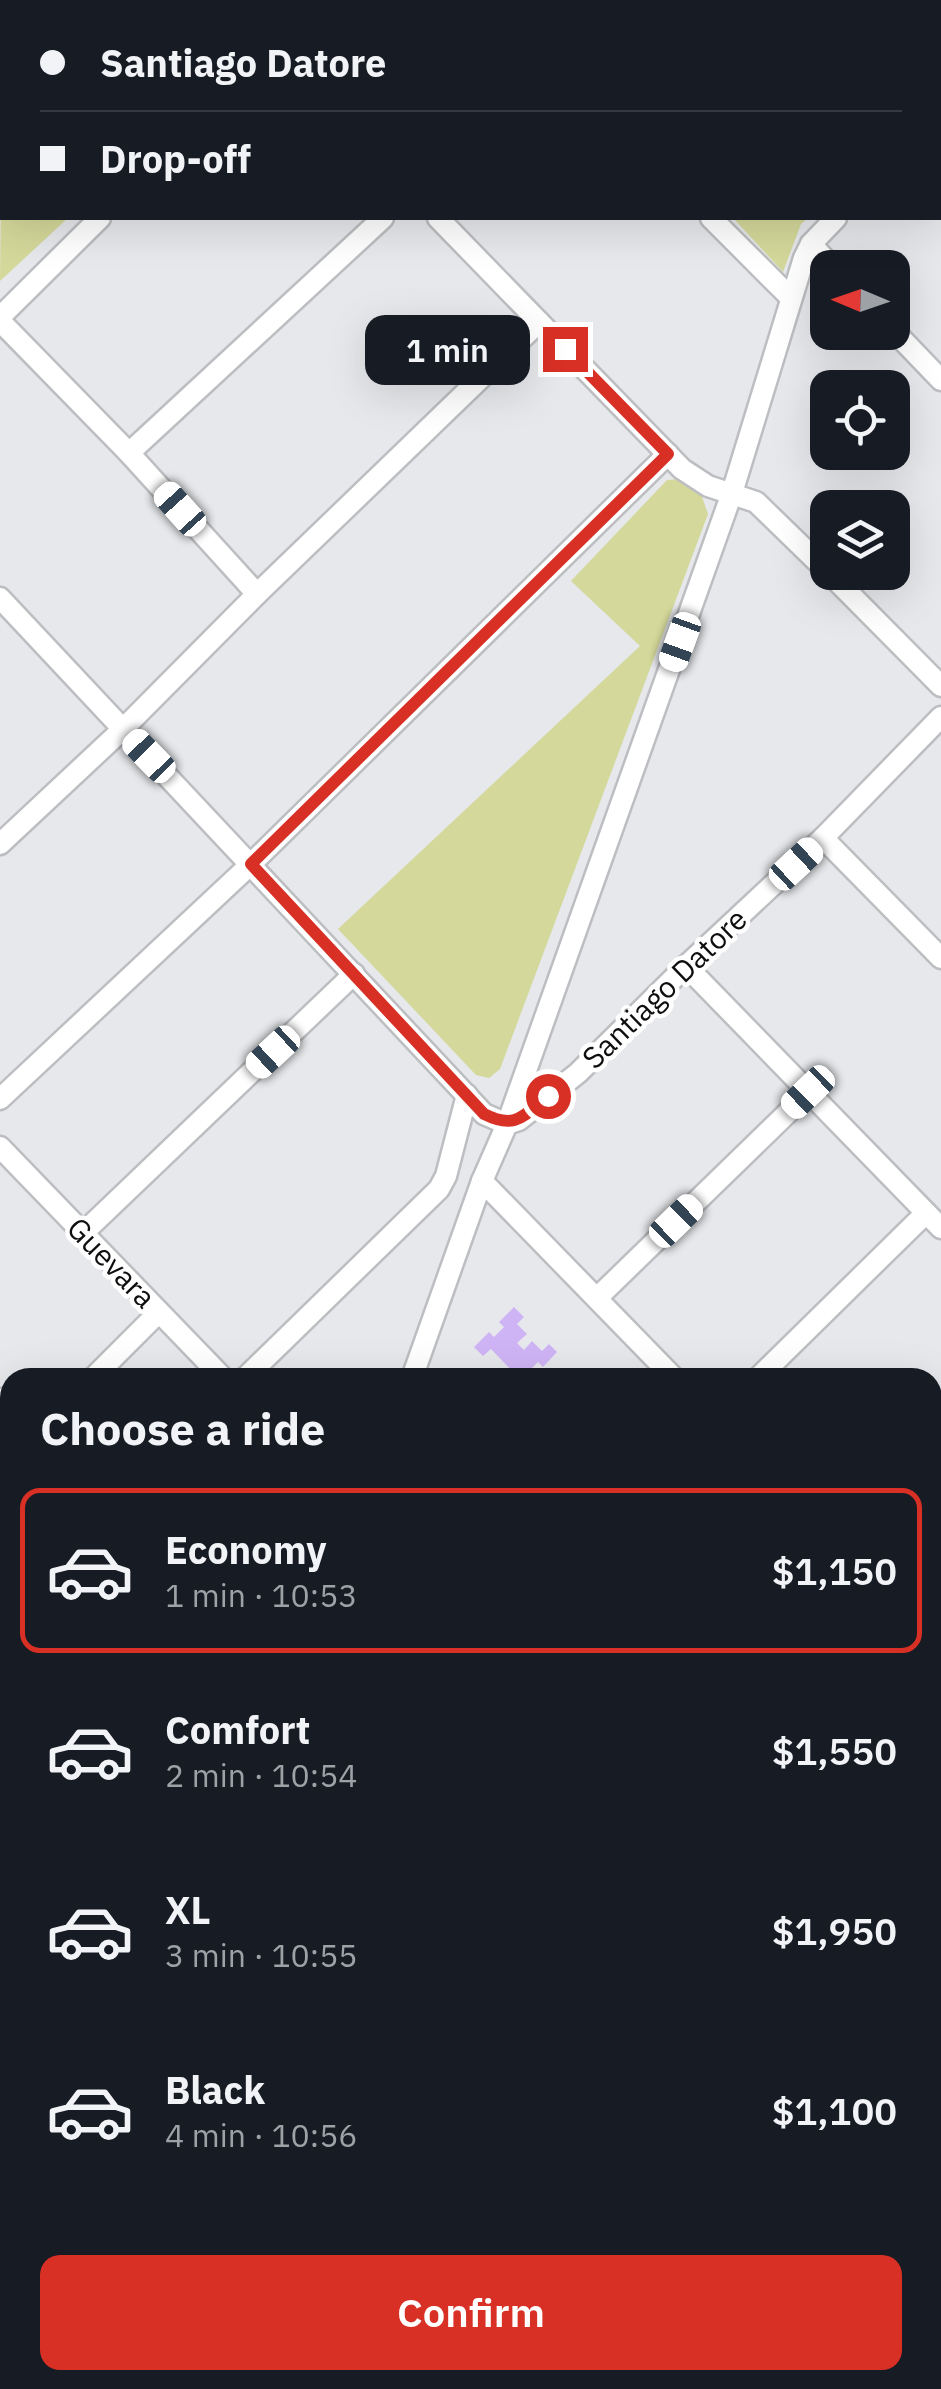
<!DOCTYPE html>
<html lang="en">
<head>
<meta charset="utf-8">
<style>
  :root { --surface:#171b24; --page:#20242c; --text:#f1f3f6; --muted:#9ea1a6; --line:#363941; --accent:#d93025 }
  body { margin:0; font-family:"IBM Plex Sans",sans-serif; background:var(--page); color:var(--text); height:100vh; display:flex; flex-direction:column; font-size:38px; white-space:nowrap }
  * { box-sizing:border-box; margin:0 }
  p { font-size:32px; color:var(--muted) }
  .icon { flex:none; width:55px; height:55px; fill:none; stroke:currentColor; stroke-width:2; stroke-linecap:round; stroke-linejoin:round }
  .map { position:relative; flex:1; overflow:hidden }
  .side { position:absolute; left:0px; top:1368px; width:942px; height:1022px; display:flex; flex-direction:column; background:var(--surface); border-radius:30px 30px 0 0; box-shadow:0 10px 40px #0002 }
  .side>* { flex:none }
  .top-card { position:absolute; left:0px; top:0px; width:942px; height:220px; box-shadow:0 10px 40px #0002; display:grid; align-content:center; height:220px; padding:0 40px; background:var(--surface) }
  .needle { width:65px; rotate:272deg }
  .buttons { position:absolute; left:810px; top:250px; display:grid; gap:20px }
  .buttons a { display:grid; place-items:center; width:100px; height:100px; border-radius:20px; background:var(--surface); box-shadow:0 10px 40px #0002; font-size:50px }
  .end { position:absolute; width:45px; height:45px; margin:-22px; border:12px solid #d93025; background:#fff; box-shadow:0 0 0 5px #fff }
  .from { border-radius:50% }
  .bubble { position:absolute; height:70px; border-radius:20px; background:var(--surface); box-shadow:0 10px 40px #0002; font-size:32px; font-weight:600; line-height:70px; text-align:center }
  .car { position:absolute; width:30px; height:60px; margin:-30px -15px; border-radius:12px; box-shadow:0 0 8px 2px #0007; background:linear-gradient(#fff 24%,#345 0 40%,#fff 0 76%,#345 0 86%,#fff 0) }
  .top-card b { display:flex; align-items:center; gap:35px; height:95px; font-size:38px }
  .top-card b+b { border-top:2px solid var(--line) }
  .top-card i { width:25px; height:25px; background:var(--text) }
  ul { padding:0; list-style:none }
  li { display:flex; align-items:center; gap:30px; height:165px; margin:0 20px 15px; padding:0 20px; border:5px solid transparent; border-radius:20px }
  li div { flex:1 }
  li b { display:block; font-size:38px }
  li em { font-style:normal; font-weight:600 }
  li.on { border-color:var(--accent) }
  li>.icon { width:90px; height:90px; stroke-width:1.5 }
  h2 { padding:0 40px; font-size:45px; line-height:120px }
  .action { display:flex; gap:20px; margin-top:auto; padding:20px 40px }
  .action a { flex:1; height:115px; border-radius:20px; background:var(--accent); color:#fff; font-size:40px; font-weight:600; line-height:115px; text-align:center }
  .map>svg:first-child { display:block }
</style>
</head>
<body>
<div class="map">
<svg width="941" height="2389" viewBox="0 0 941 2389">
  <rect width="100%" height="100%" fill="#e6e8eb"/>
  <!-- green -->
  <g fill="#d4d89a">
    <polygon points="2,95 2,218 68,218 0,281"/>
    <polygon points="733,218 808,218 801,224 783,272"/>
    <polygon points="680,479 701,494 708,514 500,1069 489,1078 476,1075 338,929 640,646 571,581 667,480"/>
    <polygon points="0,1903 10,1913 10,2039 0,2029"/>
    <polygon points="341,2380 464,2380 473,2389 350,2389"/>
  </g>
  <!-- building -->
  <polygon fill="#cfb4f5" points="514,1307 524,1317 517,1324 527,1334 517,1343 524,1350 532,1341 542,1351 549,1344 557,1352 543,1367 538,1362 528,1372 533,1378 514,1378 516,1375 491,1349 483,1356 474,1347 489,1332 494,1337 504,1327 499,1322"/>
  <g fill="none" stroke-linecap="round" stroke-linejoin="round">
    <defs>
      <g id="pedestrian">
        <polyline points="0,1702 10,1713"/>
        <polyline points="0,1816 10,1806"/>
      </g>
      <g id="minor">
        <polyline points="168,0 175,2"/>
        <polyline points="485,0 488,2"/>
        <polyline points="743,0 745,2"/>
        <polyline points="887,0 889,2"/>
        <polyline points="320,2 323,0"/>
        <polyline points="0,13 2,3"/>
        <polyline points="940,54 941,55"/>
        <polyline points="940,121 941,120"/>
        <polyline points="438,218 682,469 708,486 756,502 828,572"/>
        <polyline points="711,218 791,298"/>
        <polyline points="811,244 833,268"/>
        <polyline points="0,317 100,218"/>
        <polyline points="0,321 129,453 257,594"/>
        <polyline points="892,329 941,380"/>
        <polyline points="129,453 383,218"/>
        <polyline points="828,572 941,686"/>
        <polyline points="0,598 484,1114 507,1124"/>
        <polyline points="823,838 941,958"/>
        <polyline points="0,844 123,729 257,594 539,322"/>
        <polyline points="686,966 941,1228"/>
        <polyline points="0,1099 251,864 668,454"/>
        <polyline points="507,1124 519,1120 578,1073 686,966 823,838 941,717"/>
        <polyline points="0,1147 223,1378"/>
        <polyline points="482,1181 674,1378"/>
        <polyline points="83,1233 354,974"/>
        <polyline points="597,1298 808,1093"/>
        <polyline points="93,1378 159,1312"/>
        <polyline points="245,1378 439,1189 446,1176 467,1095"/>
        <polyline points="412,1378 482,1181 507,1124 732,493 804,258 811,244 836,218"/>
        <polyline points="758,1378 926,1213"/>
        <polyline points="0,1399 10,1409"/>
        <polyline points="932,1451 941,1442"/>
        <polyline points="0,1469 10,1459"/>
        <polyline points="932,1646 941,1655"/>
        <polyline points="932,1865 941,1857"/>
        <polyline points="0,1870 10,1880"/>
        <polyline points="932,1911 941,1919"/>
        <polyline points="0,2052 10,2063"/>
        <polyline points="932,2098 941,2089"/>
        <polyline points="932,2290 941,2299"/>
        <polyline points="0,2293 10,2284"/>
        <polyline points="318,2380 326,2389"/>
        <polyline points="507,2380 516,2389"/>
        <polyline points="163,2389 172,2380"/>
        <polyline points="638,2389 647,2380"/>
      </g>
    </defs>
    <!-- pedestrian casing -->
    <use href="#pedestrian" stroke="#bcbec1" stroke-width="20"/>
    <!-- minor casing -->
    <use href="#minor" stroke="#bcbec1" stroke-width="25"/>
    <!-- pedestrian -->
    <use href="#pedestrian" stroke="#fff" stroke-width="15"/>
    <!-- minor -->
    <use href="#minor" stroke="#fff" stroke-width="20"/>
  </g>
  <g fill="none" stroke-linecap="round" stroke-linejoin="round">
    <!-- route -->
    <path stroke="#d93025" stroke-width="12" d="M 548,1096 C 523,1116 516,1130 484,1114 L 251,864 L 668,454 L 565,349"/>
  </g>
  <g text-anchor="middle" stroke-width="9" stroke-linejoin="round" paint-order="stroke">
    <!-- street labels -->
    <g font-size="30" fill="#0e0e0f" stroke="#fff">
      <text transform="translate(665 989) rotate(-44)" y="10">Santiago Datore</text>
      <text transform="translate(111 1263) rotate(46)" y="10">Guevara</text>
    </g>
  </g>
</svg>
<div class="buttons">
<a><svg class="needle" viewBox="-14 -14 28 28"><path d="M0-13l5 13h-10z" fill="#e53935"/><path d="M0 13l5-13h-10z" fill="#9ea1a6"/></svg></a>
<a><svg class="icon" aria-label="locate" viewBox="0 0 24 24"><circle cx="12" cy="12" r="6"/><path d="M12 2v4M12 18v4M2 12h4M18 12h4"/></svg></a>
<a><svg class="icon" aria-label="layers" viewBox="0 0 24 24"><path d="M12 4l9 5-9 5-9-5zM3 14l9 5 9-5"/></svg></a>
</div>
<i class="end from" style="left:548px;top:1096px"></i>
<i class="end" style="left:565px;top:349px"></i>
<div class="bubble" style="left:365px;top:315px;width:165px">1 min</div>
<i class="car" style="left:180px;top:509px;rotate:318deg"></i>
<i class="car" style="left:680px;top:642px;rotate:200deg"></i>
<i class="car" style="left:149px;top:756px;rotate:316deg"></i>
<i class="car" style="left:796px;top:864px;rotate:47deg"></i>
<i class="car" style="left:273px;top:1052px;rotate:227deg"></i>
<i class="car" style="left:808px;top:1092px;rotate:226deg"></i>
<i class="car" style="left:676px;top:1221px;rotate:46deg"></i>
<div class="top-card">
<b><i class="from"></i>Santiago Datore</b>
<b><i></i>Drop-off</b>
</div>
<section class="side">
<h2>Choose a ride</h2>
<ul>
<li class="on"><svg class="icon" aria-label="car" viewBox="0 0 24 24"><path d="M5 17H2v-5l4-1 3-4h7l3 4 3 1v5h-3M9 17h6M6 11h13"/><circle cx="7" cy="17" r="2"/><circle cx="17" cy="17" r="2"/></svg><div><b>Economy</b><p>1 min · 10:53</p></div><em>$1,150</em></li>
<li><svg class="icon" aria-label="car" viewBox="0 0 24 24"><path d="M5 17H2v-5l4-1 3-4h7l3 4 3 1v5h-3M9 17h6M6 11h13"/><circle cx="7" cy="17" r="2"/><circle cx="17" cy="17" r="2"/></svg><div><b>Comfort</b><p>2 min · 10:54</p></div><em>$1,550</em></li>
<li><svg class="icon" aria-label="car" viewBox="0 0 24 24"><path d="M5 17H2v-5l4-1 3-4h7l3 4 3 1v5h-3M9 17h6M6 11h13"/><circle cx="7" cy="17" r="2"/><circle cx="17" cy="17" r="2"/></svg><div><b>XL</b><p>3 min · 10:55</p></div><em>$1,950</em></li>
<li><svg class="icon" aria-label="car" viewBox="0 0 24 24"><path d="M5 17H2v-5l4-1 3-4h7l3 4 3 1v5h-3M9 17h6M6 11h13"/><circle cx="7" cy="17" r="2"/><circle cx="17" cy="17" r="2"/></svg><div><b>Black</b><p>4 min · 10:56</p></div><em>$1,100</em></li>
</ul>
<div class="action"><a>Confirm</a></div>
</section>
</div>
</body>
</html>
